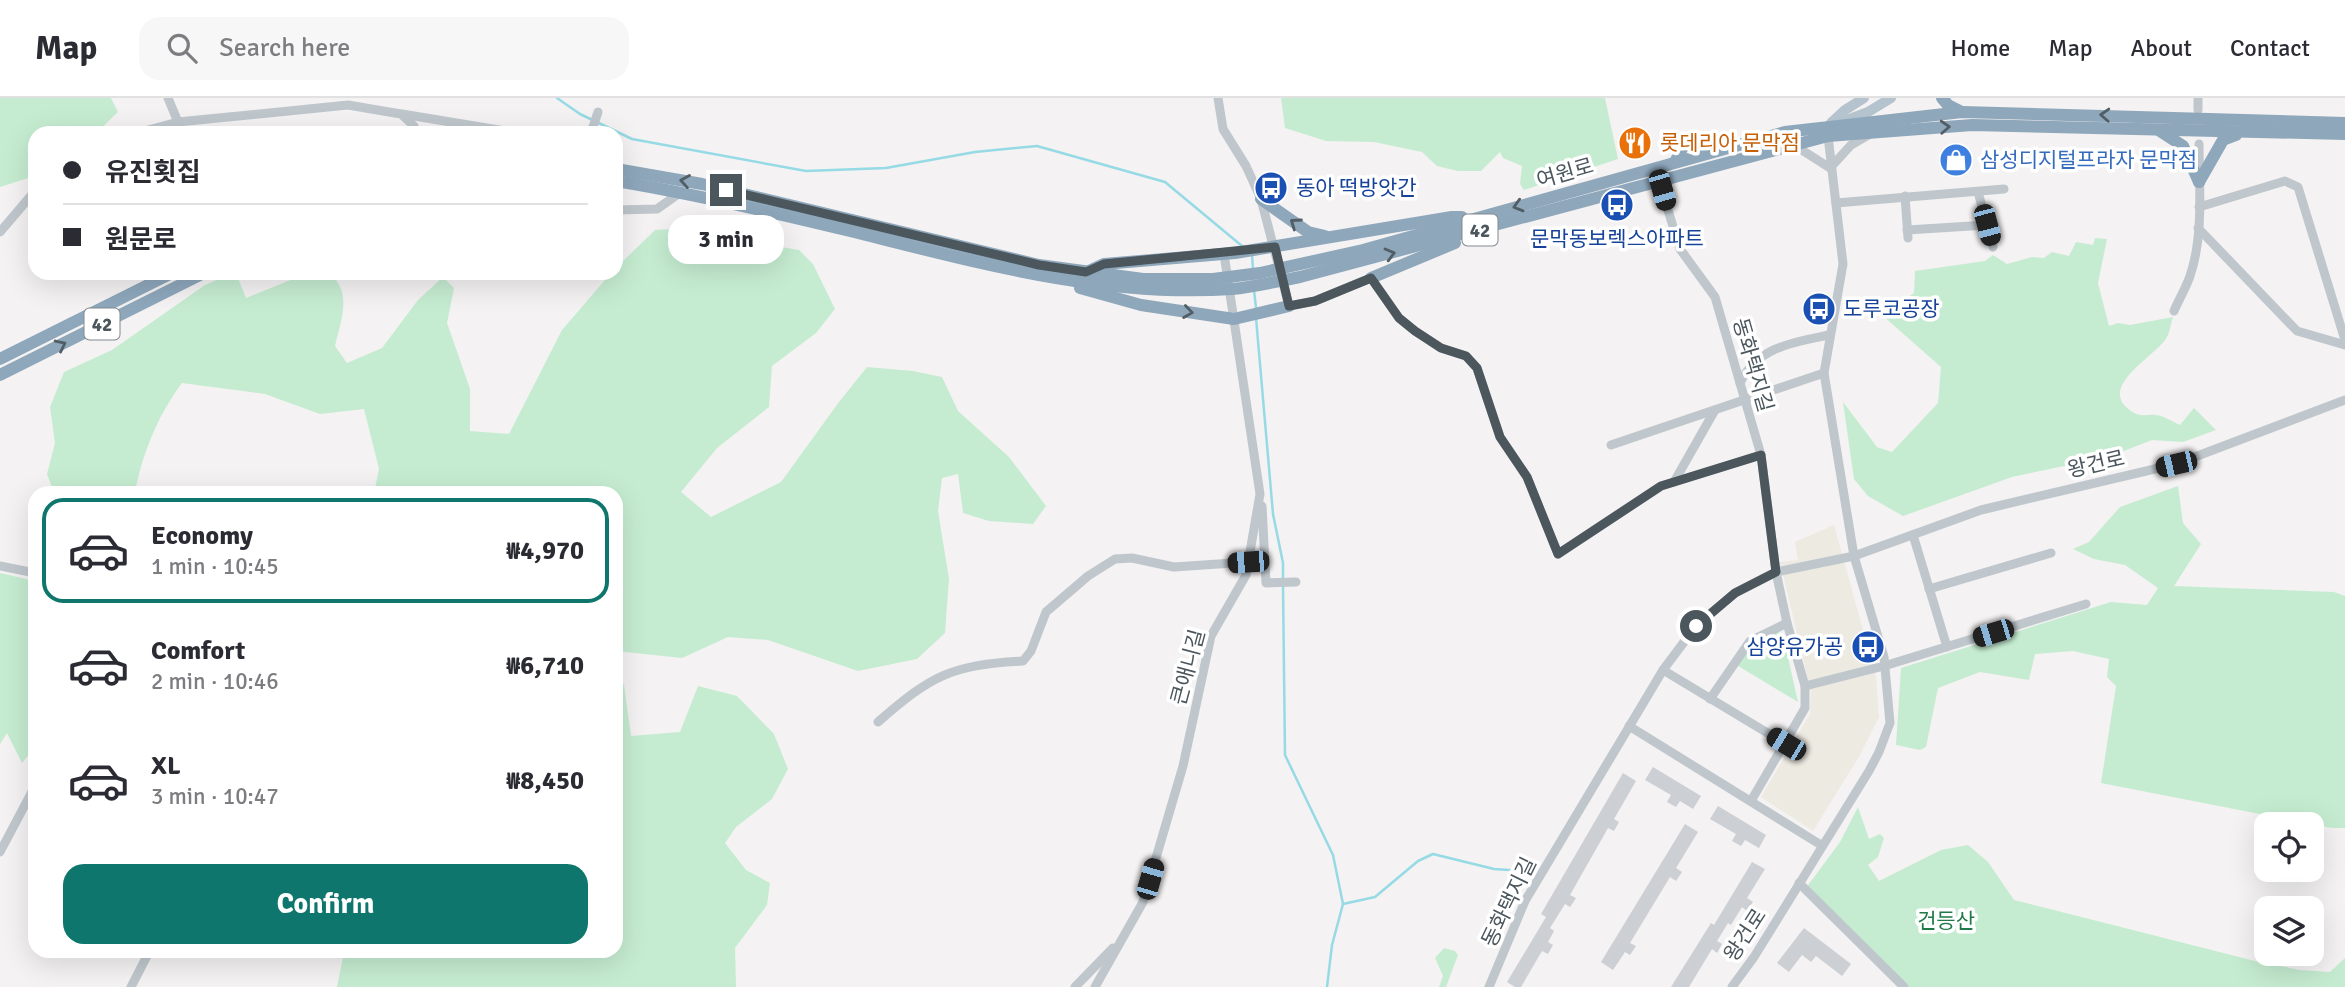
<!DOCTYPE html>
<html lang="en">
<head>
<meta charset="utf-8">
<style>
  :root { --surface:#fff; --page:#f7f7f7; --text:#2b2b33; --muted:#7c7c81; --line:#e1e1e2; --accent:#0f766e }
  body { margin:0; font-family:Signika,"Noto Sans KR",sans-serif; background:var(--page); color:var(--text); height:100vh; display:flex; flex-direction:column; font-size:26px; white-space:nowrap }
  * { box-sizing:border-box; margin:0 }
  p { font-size:23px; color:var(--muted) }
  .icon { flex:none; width:38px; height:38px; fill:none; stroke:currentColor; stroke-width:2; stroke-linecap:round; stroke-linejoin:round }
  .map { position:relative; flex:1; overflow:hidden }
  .sheet { position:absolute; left:28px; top:388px; width:595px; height:472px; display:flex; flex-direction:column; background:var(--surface); border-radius:21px; box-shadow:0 7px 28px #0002 }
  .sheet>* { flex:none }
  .top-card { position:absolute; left:28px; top:28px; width:595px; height:154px; border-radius:21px; box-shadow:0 7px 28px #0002; display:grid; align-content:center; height:154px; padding:0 35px; background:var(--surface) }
  .controls { position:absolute; left:2254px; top:714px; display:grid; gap:14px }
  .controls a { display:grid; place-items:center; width:70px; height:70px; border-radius:14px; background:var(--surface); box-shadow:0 7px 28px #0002; font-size:35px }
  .end { position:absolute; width:32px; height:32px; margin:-16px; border:9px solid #4b565d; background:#fff; box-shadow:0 0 0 4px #fff }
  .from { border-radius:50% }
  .bubble { position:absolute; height:49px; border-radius:21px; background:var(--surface); box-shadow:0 7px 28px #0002; font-size:23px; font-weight:800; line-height:49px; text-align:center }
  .car { position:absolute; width:21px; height:42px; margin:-21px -10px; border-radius:9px; box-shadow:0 0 5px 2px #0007; background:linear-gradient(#222 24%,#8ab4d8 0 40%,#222 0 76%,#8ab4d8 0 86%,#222 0) }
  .top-card b { display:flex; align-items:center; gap:24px; height:66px; font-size:26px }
  .top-card b+b { border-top:2px solid var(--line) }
  .top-card i { width:18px; height:18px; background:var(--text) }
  ul { padding:12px 0 0; list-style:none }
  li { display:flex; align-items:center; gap:21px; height:105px; margin:0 14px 10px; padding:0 21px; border:4px solid transparent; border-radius:21px }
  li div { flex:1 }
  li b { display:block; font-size:26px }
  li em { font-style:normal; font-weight:800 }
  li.current { border-color:var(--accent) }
  li>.icon { width:63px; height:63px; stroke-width:1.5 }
  .action { display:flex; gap:14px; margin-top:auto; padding:14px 35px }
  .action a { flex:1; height:80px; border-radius:21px; background:var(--accent); color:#fff; font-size:28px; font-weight:800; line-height:80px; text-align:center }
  header { display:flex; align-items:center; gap:42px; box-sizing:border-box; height:98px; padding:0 35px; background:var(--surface); border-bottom:2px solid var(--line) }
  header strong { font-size:33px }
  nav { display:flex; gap:38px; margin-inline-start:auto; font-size:24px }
  .search { width:490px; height:63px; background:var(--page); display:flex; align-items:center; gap:18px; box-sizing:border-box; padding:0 24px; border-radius:21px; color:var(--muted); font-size:26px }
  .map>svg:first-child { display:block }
</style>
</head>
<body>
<header>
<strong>Map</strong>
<div class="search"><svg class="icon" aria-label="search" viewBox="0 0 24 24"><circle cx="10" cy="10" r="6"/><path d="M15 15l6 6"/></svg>Search here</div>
<nav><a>Home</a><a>Map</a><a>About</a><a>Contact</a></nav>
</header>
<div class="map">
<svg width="2345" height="889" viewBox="0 0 2345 889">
  <rect width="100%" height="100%" fill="#f4f2f2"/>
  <!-- commercial -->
  <polygon fill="#edeae2" points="1834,427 1876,579 1879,619 1860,657 1813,733 1761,699 1810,616 1811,594 1780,464 1798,462 1795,444"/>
  <!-- green -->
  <g fill="#c5ecd1">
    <polygon points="0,0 111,0 118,14 96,35 35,35 35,78 0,89"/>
    <polygon points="1281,0 1605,0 1618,61 1524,92 1520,86 1522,68 1503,60 1500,54 1481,73 1458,73 1437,68 1422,54 1374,44 1326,43 1285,30"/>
    <path d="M 693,130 L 722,139 L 799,152 L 813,166 L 835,211 L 816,235 L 772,268 L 769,309 L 717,350 L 681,394 L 711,419 L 781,384 L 839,304 L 867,269 L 913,273 L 942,279 L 958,313 L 1009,359 L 1046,408 L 1033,426 L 989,423 L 963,415 L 958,376 L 942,380 L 938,413 L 949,481 L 945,535 L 917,561 L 858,573 L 768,542 L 728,539 L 682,560 L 616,553 L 616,396 L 374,395 L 379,371 L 364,311 L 320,316 L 265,296 L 182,285 C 158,317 142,356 135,395 L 54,395 L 47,376 L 55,345 L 50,309 L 64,274 L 112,252 L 205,187 L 233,175 L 236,175 L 246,200 L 303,177 L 329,175 C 353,194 341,222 335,248 L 347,265 L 382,250 L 418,202 L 443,179 L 454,190 L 447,225 L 470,291 L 470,333 L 509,336 L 562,232 L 611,175 L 616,175 L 616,170 L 655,132 Z"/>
    <path d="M 2095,140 L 2107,141 L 2098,185 L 2109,228 L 2118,225 L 2130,227 L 2173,219 C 2171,225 2170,233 2167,239 C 2156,259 2092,290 2134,315 C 2142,319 2147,316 2155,317 C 2163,317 2173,324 2180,327 L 2194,310 L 2216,332 L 2183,344 L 2152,342 L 2111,358 L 2012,379 L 1903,418 L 1868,398 L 1854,381 L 1843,304 L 1877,349 L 1892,354 L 1938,305 L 1941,269 L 1882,217 L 1914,195 L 1915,173 L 1985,163 L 1993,157 L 2007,166 L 2032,159 L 2044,160 L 2052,154 L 2069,158 L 2076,144 L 2093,147 Z"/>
    <polygon points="2178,388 2183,425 2201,446 2174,488 2334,494 2345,498 2345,730 2332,730 2101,685 2116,588 2107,579 2109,561 2073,553 2035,556 2029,582 1980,574 1938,590 1926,649 1920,652 1896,647 1901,570 2111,504 2147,507 2158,490 2125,467 2094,461 2073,451 2089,444 2120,409"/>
    <polygon points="0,475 35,483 35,649 22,665 7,635 0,646"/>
    <polygon points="1777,533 1783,537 1798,604 1735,566 1759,541"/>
    <polygon points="616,573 624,587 631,638 680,634 698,588 737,598 774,636 788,671 772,701 736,729 725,745 746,772 770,785 767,807 735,850 736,889 337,889 344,854 616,854"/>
    <polygon points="1858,709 1869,741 1880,736 1884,740 1878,759 1868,767 1879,783 1941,752 1968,747 1988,764 2014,802 2255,863 2300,872 2330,874 2345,860 2345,889 1902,889 1806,790 1840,744"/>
    <polygon points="1444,850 1455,853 1458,857 1446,889 1439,889 1443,878 1435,860"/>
  </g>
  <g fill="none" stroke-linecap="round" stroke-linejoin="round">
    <!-- stream -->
    <g stroke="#96dae5" stroke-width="2.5">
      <polyline points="557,0 580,16 632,41 806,73 886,70 975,54 1037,48 1165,84 1242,148"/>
      <polyline points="1252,157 1253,172"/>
      <polyline points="1254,192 1256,210"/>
      <polyline points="1256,220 1273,416 1283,465 1283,481"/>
      <polyline points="1283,488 1285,657 1333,757 1343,806 1332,847 1327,889"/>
      <polyline points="1343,806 1375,799 1418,763 1433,756 1494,771 1524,773"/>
    </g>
  </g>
  <!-- building -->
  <g fill="#cccfd3">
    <polygon points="1653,669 1701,698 1693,711 1680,703 1676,709 1667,704 1671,697 1645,682"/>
    <polygon points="1623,675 1636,683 1614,721 1619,724 1614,733 1608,730 1570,797 1576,800 1570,809 1565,806 1550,830 1554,833 1548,844 1553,847 1548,856 1542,853 1521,889 1515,889 1507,884 1546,819 1541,816"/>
    <polygon points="1718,708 1766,737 1759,750 1745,742 1741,748 1732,743 1736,736 1710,721"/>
    <polygon points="1685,726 1698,734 1676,770 1682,774 1676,783 1670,779 1630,845 1636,848 1630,857 1625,854 1613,872 1601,864"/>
    <polygon points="1752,764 1765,771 1747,800 1753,804 1747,813 1742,809 1731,827 1728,825 1717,843 1722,846 1717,855 1712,851 1689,889 1671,889 1711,825 1714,827"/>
    <polygon points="1804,830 1851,866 1842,878 1816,858 1811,864 1802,857 1789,874 1777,865"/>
  </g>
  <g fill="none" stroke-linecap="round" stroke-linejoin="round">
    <!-- minor -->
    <g stroke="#bfc7cd" stroke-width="9">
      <polyline points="168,0 178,24"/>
      <polyline points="1218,0 1223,31 1246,68 1261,101 1289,208 1315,203 1371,180 1399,220 1415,233 1441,250 1466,258 1477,270 1500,339 1527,379 1558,456 1661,388 1761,357"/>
      <polyline points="2198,0 2198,12"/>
      <polyline points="402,16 517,35"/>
      <polyline points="137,35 178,24 348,7 401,16 414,28 416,35"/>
      <polyline points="591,35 598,14"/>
      <polyline points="1794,47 1830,70 1851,47 1870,36"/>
      <polyline points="1659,83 1680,151 1715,199 1740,285 1761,357 1776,474 1787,525 1805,588 1805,610 1751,703"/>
      <polyline points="1978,94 1993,149"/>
      <polyline points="1905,98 1908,140"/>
      <polyline points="1836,105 2004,91"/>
      <polyline points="2199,109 2285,83 2298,89 2345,242"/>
      <polyline points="616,112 657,111 681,94"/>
      <polyline points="2198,130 2297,233 2345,247"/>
      <polyline points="1907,132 1987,127"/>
      <polyline points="0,134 35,93"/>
      <path d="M 2174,213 C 2179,201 2186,190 2190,178 C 2204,137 2199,88 2199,46"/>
      <path d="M 1740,285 C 1757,249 1794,244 1829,237"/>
      <polyline points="1611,347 1824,275"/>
      <polyline points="1674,384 1715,312"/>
      <polyline points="1262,408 1266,485 1296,484"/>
      <polyline points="1913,437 1947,549"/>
      <polyline points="0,468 35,475"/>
      <polyline points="1929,491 2051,455"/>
      <polyline points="1663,572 1786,646"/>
      <polyline points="1805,588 1884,568 2086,506"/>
      <polyline points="1710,601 1750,543 1787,525"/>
      <path d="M 878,624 C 932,577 951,567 1023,563 L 1031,553 L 1046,514 L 1088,478 L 1115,461 L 1132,460 L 1174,469 L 1248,464"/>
      <polyline points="1629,628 1821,747"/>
      <polyline points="0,754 35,688"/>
      <polyline points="1799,785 1904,889"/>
      <polyline points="131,889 149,854"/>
      <polyline points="1075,889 1113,850"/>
      <polyline points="1095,889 1143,804 1183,668 1211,538 1246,477 1260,396 1224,156"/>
      <polyline points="1489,889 1525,803 1663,572 1696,528 1735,495 1776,474 1854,458 1981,412 2176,366 2345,302"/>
      <polyline points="1732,889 1754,859 1869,673 1879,654 1890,625 1884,559 1854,458 1824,275 1843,166 1828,38"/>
    </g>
    <!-- major -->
    <g stroke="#b4c3cd" stroke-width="10">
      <polyline points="1831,25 1845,12 1864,0"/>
      <polyline points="1839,25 1868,14 1891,0"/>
    </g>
    <!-- highway -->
    <g stroke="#8ea7bb" stroke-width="12">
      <polyline points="1942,0 1948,7 1962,14"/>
      <polyline points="2160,33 2183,48 2199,84"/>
      <polyline points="1675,64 1684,47"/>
      <polyline points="616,71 702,86 1039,167 1143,181 1213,181 1260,175 1363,152 1785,34 1962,14 2345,25"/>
      <path d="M 616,83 C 695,96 772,114 850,133 C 975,164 1102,200 1232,191 C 1255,189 1278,183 1300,179 L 1828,38 L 1972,27 L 2345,36"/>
      <polyline points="2199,84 2223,42 2236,37"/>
      <polyline points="1261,101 1308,134 1325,138"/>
      <polyline points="1087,174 1104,166 1235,155 1452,119 1462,119"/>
      <polyline points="1371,180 1455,145"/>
      <polyline points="1080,190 1141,207 1234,221 1289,208"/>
      <polyline points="0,261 172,175"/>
      <polyline points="0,277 204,175"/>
    </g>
  </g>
  <!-- one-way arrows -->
  <defs><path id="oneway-chevron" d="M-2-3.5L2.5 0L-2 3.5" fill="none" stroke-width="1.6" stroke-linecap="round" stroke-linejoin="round" transform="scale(1.75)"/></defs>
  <g stroke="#525e66">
    <use href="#oneway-chevron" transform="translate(2105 17) rotate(-177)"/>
    <use href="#oneway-chevron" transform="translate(1945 29) rotate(-3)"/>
    <use href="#oneway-chevron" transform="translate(685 83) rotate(-170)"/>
    <use href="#oneway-chevron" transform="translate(1518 108) rotate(164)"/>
    <use href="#oneway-chevron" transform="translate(1295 125) rotate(-145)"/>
    <use href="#oneway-chevron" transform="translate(1390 156) rotate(-15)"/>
    <use href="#oneway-chevron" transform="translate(1188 214) rotate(8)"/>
    <use href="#oneway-chevron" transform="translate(61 247) rotate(-26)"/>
  </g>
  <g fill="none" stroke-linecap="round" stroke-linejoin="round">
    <!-- route -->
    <polyline stroke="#4b565d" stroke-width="9" points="726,92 1039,167 1086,174 1104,166 1275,149 1289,208 1315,203 1371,180 1399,220 1415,233 1441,250 1466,258 1477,270 1500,339 1527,379 1558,456 1661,388 1761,357 1776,474 1735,495 1696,528"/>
  </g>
  <!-- icons -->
  <defs>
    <symbol id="restaurant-disc" viewBox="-11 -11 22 22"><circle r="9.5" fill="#e8710a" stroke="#fff"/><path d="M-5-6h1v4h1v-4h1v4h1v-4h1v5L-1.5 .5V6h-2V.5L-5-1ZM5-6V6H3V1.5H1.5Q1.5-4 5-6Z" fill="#fff"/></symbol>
    <symbol id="shop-disc" viewBox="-11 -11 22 22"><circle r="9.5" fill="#3f7fe0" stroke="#fff"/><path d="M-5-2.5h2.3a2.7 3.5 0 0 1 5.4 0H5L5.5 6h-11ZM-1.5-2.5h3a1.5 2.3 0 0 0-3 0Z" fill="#fff"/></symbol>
    <symbol id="bus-disc" viewBox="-11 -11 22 22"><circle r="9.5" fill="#1a4fb4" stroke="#fff"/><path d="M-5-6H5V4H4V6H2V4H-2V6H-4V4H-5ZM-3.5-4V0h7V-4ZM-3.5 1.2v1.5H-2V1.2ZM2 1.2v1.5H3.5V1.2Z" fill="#fff"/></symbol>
  </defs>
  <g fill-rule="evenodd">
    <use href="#restaurant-disc" x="1616" y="26" width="38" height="38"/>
    <use href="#shop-disc" x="1937" y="43" width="38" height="38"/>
    <use href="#bus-disc" x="1252" y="71" width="38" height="38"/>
    <use href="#bus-disc" x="1598" y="88" width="38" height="38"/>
    <use href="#bus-disc" x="1800" y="192" width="38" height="38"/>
    <use href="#bus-disc" x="1849" y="530" width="38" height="38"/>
  </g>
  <g text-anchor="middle" stroke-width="7" stroke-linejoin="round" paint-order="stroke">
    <!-- shield labels -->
    <g fill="#fff" stroke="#81898e" stroke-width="2">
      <rect x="1462.5" y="116.5" width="35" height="31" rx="5"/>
      <rect x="84.5" y="210.5" width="35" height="31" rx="5"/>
    </g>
    <g font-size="19" font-weight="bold" fill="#4b565d">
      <text x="1480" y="139">42</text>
      <text x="102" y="233">42</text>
    </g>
    <!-- food labels -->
    <g font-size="21" fill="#c56008" stroke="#fff" text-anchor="start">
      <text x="1660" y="52">롯데리아 문막점</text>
    </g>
    <!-- shop labels -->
    <g font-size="21" fill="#366cbe" stroke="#fff" text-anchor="start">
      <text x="1980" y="69">삼성디지털프라자 문막점</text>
    </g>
    <!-- street labels -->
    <g font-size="21" fill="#4b565d" stroke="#fff">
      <text transform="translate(1565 75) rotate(-16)" y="7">여원로</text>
      <text transform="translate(1753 267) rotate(74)" y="7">동화택지길</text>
      <text transform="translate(2096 366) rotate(-13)" y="7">왕건로</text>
      <text transform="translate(1188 569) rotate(-75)" y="7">큰애니길</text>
      <text transform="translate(1509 804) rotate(-64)" y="7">동화택지길</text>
      <text transform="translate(1745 837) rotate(-57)" y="7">왕건로</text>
    </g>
    <!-- transit labels -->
    <g font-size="21" fill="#164399" stroke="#fff" text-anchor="start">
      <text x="1296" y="97">동아 떡방앗간</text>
      <text x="1617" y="148" text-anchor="middle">문막동보렉스아파트</text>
      <text x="1843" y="218">도루코공장</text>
      <text x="1843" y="556" text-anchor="end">삼양유가공</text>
    </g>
    <!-- park labels -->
    <g font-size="21" fill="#207a47" stroke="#fff">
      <text x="1946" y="830">건등산</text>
    </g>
  </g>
</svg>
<div class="controls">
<a><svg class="icon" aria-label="locate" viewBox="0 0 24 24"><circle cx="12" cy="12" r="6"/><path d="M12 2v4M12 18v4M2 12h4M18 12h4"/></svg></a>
<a><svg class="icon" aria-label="layers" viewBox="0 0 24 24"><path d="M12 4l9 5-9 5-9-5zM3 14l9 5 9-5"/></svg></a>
</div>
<i class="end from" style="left:1696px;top:528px"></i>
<i class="end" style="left:726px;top:92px"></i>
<div class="bubble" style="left:668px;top:117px;width:116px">3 min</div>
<i class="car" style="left:1662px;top:92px;rotate:164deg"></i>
<i class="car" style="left:1987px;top:127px;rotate:165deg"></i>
<i class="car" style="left:2176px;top:366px;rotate:257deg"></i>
<i class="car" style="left:1248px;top:464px;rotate:266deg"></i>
<i class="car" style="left:1993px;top:535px;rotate:253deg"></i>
<i class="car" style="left:1786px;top:646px;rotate:301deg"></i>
<i class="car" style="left:1150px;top:781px;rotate:16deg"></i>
<div class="top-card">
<b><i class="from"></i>유진횟집</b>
<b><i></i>원문로</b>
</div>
<section class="sheet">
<ul>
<li class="current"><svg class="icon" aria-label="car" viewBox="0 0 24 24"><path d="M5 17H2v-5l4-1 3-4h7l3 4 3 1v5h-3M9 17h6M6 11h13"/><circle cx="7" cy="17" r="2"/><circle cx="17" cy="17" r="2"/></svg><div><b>Economy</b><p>1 min · 10:45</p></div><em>₩4,970</em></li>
<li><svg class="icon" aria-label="car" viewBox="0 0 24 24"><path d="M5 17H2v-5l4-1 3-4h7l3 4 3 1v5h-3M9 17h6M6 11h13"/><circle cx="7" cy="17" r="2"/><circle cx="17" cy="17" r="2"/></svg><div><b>Comfort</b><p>2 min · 10:46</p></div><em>₩6,710</em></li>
<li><svg class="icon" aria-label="car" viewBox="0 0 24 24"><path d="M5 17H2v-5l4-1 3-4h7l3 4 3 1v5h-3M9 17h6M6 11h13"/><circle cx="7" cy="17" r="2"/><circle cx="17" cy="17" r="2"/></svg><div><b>XL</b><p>3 min · 10:47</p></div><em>₩8,450</em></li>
</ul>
<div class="action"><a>Confirm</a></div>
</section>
</div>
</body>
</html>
